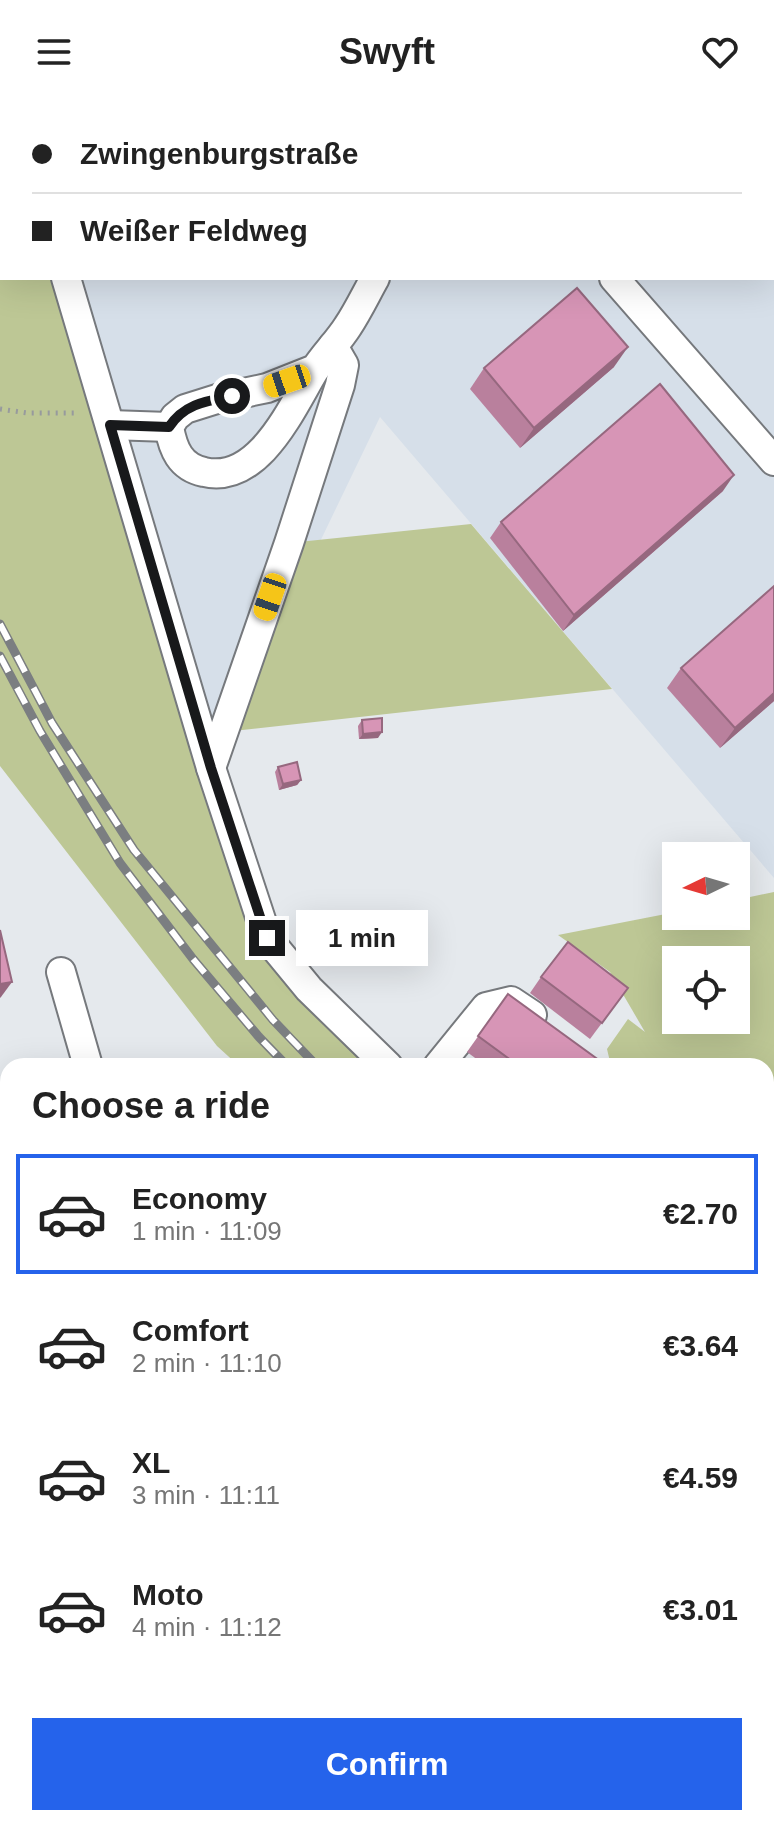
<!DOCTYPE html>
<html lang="en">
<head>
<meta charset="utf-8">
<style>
  :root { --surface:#fff; --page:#f2f2f2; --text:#222; --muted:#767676; --line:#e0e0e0; --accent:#2563eb }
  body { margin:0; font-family:Helvetica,sans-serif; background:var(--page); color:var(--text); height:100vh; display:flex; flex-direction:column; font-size:30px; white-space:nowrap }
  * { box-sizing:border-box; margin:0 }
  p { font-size:26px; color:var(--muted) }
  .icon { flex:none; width:44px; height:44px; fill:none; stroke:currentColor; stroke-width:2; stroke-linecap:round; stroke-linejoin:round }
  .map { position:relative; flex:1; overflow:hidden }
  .side { position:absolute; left:0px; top:954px; width:774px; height:768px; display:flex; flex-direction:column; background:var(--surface); border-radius:24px 24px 0 0; box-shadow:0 8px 32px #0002 }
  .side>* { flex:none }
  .top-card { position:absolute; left:0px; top:0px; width:774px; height:176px; box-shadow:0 8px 32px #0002; display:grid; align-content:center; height:176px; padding:0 32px; background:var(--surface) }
  .needle { width:52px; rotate:265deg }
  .controls { position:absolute; left:662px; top:738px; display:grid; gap:16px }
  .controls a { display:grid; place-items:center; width:88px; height:88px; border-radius:0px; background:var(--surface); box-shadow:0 8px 32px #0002; font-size:40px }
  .end { position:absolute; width:36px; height:36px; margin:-18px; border:10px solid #18191b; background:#fff; box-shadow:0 0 0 4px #fff }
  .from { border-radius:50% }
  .bubble { position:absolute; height:56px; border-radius:0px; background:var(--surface); box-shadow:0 8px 32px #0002; font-size:26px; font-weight:700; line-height:56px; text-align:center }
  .car { position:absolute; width:24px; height:48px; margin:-24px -12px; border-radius:10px; box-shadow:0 0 6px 2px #0007; background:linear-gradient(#f5c518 24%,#345 0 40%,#f5c518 0 76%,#345 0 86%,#f5c518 0) }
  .top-card b { display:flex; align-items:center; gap:28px; height:76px; font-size:30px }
  .top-card b+b { border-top:2px solid var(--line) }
  .top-card i { width:20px; height:20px; background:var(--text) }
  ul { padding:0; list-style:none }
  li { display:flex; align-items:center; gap:24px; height:120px; margin:0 16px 12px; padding:0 16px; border:4px solid transparent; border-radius:0px }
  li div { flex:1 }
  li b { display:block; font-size:30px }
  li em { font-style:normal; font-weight:700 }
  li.active { border-color:var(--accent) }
  li>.icon { width:72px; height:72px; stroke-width:1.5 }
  h2 { padding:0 32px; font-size:36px; line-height:96px }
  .button { display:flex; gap:16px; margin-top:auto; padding:16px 32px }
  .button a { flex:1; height:92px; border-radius:0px; background:var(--accent); color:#fff; font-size:32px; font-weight:700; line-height:92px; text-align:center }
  header { display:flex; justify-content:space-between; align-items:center; height:104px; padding:0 32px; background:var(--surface); font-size:36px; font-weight:700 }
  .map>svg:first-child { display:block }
</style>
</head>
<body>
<header><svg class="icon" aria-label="menu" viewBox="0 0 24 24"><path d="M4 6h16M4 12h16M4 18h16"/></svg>Swyft<svg class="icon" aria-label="heart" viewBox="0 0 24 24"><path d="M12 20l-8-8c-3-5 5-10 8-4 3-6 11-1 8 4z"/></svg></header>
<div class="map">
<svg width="774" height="1722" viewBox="0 0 774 1722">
  <rect width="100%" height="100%" fill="#e5e9ed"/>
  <!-- built -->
  <polygon fill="#d6dfe9" points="20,0 774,0 774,774 380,313 211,664 70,174 772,174 772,2 21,2"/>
  <!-- green -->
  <g fill="#bdc795" fill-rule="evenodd">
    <polygon points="0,0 2,2 2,174 70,174 267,834 377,962 239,962 217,942 0,662"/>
    <polygon points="471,420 612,585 224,628 289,439"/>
    <path d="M 774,788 L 774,1175 L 766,1175 L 766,962 L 611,962 L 607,945 L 628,915 L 645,928 L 610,868 L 558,831 L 676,808 L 676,812 L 736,812 L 736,796 ZM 676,856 L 736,856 L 736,916 L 676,916 Z"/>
    <polygon points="774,1353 774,1595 766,1597 766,1362"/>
  </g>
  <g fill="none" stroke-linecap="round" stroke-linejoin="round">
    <defs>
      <g id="minor">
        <polyline points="13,0 14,2"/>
        <polyline points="479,2 480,0"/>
        <polyline points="66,174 211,664 267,834 309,885 388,962"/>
        <polyline points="614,174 774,357"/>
        <path d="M 315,265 L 267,284 L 220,294 L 185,305 L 175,313 L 169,323 C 173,345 180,363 204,368 C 259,381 292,303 314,267 C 324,251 338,238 348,222 C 358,207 366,190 375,174"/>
        <polyline points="110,321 169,323"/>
        <polyline points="211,664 289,439 340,281 344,261 333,242"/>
        <polyline points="61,868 88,962"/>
        <polyline points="438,962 486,903 511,897 532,911"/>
        <polyline points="0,1215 8,1241"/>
        <polyline points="766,1218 774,1219"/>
        <polyline points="766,1611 774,1608"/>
        <polyline points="0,1669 8,1666"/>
        <polyline points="220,1714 222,1722"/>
        <polyline points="310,1714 312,1722"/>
        <polyline points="539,1714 542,1722"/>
        <polyline points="389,1722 416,1714"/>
      </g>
    </defs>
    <!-- minor casing -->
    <use href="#minor" stroke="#76797d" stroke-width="32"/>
    <!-- path -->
    <polyline stroke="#979a9d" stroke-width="5" stroke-dasharray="2 6" stroke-linecap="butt" points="0,305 27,309 79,309"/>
    <!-- minor -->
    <use href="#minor" stroke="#fff" stroke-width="28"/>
    <defs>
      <g id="rail">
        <polyline points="0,520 52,619 134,746 273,916 317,962"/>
        <polyline points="0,552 40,627 120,759 193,855 259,933 287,962"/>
        <polyline points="766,1288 774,1292"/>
        <polyline points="766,1310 774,1314"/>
      </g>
    </defs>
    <!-- rail casing -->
    <use href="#rail" stroke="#7b7e81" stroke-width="9"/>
    <!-- rail -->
    <use href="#rail" stroke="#fff" stroke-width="6" stroke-dasharray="18" stroke-linecap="butt"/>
    <defs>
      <polyline id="minor-bridge" points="766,1328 774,1312"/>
    </defs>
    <!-- minor-bridge casing -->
    <use href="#minor-bridge" stroke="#76797d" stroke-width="32" stroke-linecap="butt"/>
    <!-- minor-bridge -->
    <use href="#minor-bridge" stroke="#fff" stroke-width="28"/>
  </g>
  <!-- wall -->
  <g fill="#b9809d">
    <polygon points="376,0 407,0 404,2 377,2"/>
    <polygon points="614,263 520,344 470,285 484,264"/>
    <polygon points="723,387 563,527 490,434 501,418"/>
    <polygon points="774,482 774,597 720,644 667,584 681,564"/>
    <polygon points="362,616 378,634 359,635 358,622"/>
    <polygon points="278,663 301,676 297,681 279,686 275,668"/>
    <polygon points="541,873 628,884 590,935 530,889"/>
    <polygon points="508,890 607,962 486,962 467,948"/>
    <polygon points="8,1120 8,1173 4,1174 0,1161 0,1122"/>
    <polygon points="106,1714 160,1714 154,1722 108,1722"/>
  </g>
  <!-- shaded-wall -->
  <g fill="#96687f">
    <polygon points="628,243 614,263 520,344 534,324"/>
    <polygon points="734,371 723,387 563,527 574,511"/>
    <polygon points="774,589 774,597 720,644 735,624"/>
    <polygon points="382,628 378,634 359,635 363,630"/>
    <polygon points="301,676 297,681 279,686 283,680"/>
    <polygon points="12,878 1,893 0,894 0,880"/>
    <polygon points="8,1364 8,1376 0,1379 0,1366"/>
    <polygon points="8,1525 8,1542 0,1544 0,1527"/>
    <polygon points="150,1714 160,1714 154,1722 125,1722"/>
  </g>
  <!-- building -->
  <g fill="#d795b6" stroke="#96687f" stroke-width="2">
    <polygon points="262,0 281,0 283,1 264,2"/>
    <polygon points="577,184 628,243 534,324 484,264"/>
    <polygon points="660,280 734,371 574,511 501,418"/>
    <polygon points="774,482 774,589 735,624 681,564"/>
    <polygon points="382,614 382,628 363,630 362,616"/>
    <polygon points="297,658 301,676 283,680 278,663"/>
    <polygon points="0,826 12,878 0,880"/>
    <polygon points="568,838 628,884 602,919 541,873"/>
    <polygon points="508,890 607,962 519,962 478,932"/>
    <polygon points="8,1120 8,1151 0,1122"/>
    <polygon points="8,1281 8,1364 0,1366 0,1284"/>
    <polygon points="8,1407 8,1525 0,1527 0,1409"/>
    <polygon points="8,1707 8,1714 62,1714 65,1722 0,1722 0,1710"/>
    <polygon points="122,1714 150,1714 125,1722"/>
    <polygon points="458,1714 484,1714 486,1722 430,1722"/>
    <polygon points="637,1714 641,1714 643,1722 608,1722"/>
  </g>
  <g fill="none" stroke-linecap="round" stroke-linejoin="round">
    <!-- route -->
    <path stroke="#18191b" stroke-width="10" d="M 232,292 C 206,297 184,300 169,323 L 110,321 L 211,664 L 267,834"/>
  </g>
</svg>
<div class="controls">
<a><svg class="needle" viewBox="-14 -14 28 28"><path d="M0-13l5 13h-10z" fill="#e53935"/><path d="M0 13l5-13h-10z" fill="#767676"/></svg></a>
<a><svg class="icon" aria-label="locate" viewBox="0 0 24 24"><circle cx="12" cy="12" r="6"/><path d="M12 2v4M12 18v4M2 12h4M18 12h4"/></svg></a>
</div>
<i class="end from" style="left:232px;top:292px"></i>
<i class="end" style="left:267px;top:834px"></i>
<div class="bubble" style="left:296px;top:806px;width:132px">1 min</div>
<i class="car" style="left:287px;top:277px;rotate:251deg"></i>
<i class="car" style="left:270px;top:493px;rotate:199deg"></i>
<div class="top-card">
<b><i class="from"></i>Zwingenburgstraße</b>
<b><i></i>Weißer Feldweg</b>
</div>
<section class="side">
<h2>Choose a ride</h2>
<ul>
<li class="active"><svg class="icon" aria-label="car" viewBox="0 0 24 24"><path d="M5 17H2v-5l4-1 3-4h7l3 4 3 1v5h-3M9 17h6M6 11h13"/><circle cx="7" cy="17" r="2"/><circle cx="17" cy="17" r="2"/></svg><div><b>Economy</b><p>1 min · 11:09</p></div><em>€2.70</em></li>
<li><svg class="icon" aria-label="car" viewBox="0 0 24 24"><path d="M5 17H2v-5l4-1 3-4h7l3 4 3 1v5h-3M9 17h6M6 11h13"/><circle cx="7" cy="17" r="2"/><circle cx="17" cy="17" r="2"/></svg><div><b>Comfort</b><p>2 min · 11:10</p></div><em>€3.64</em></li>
<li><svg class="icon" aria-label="car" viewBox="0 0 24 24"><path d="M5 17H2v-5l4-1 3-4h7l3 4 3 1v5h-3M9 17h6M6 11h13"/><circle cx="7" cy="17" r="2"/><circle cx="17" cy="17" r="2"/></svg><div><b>XL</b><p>3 min · 11:11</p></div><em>€4.59</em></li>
<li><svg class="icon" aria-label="car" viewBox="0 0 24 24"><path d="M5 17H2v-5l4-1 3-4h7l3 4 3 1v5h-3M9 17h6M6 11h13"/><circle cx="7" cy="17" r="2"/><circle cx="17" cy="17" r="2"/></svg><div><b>Moto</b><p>4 min · 11:12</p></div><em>€3.01</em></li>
</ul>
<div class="button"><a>Confirm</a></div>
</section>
</div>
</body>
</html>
